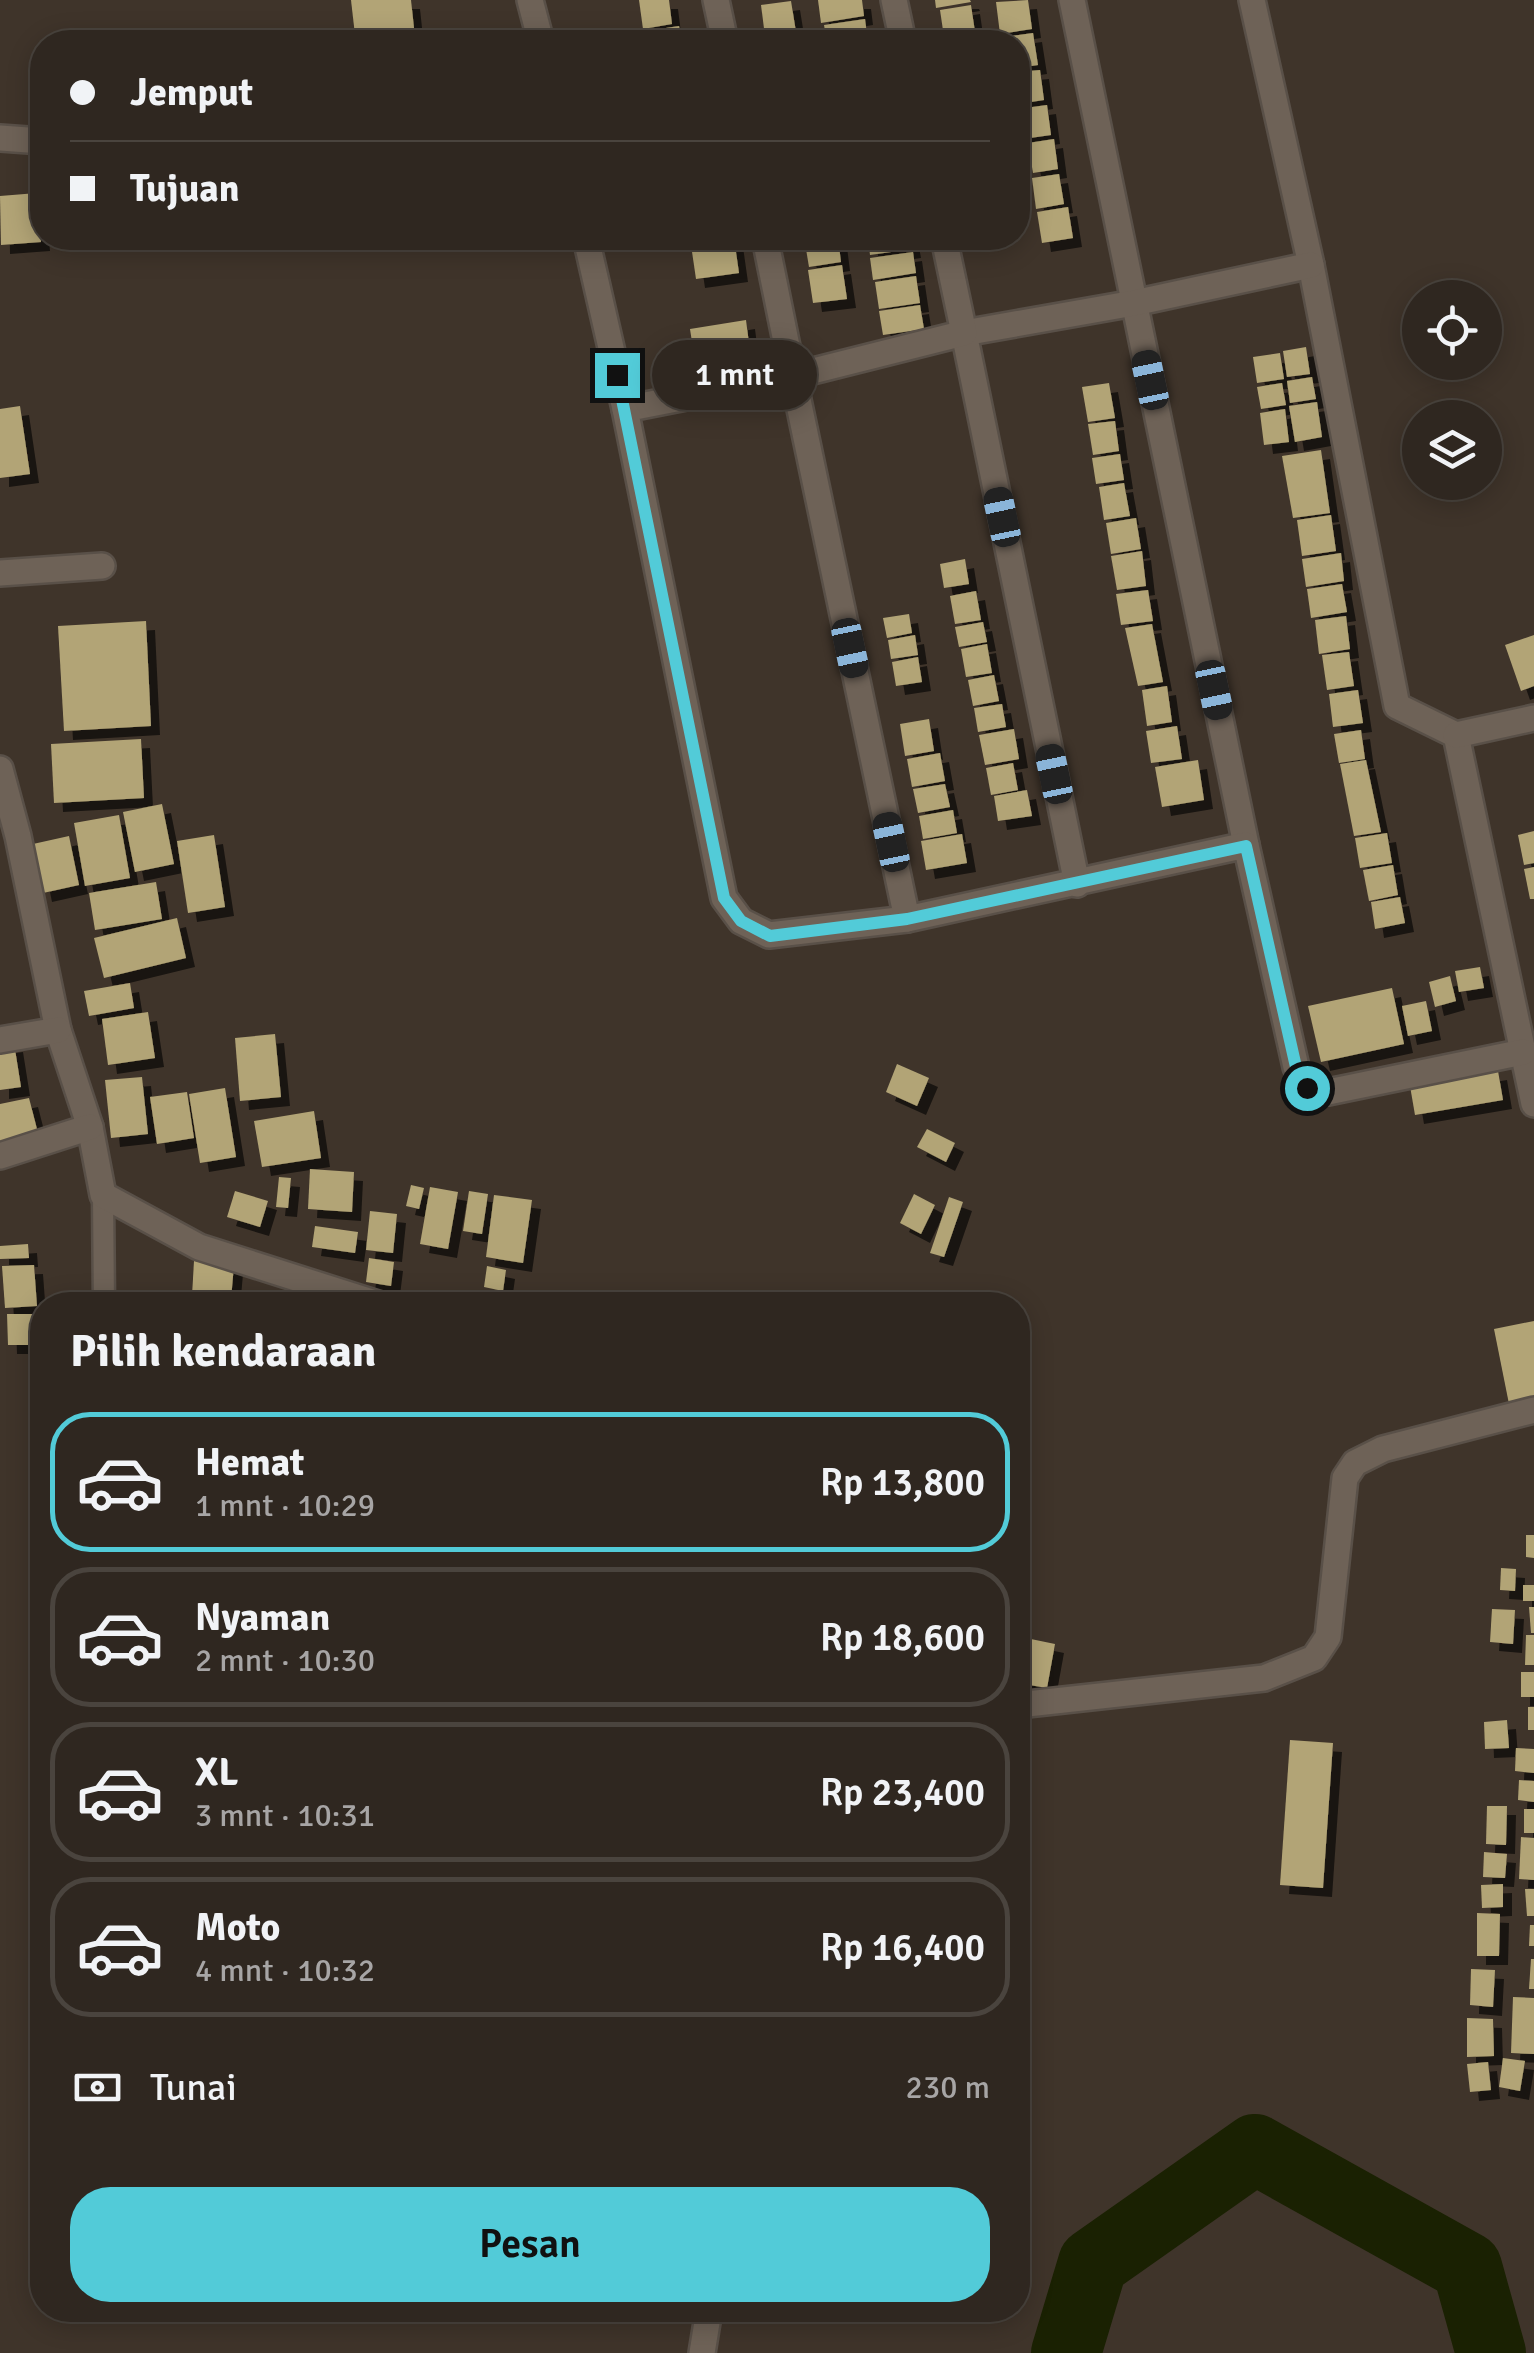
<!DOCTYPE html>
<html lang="id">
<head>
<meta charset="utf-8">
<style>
  :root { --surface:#2f2720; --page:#3b332d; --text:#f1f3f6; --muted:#a7a5a5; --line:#4a443e; --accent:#52cbd8 }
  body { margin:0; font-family:Signika,sans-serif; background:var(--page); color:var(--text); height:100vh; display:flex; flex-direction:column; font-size:38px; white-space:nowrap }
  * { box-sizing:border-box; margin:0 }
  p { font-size:32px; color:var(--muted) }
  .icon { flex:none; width:55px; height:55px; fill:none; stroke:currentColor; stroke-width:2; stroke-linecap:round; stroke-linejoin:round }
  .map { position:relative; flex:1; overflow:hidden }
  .side { position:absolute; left:30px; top:1292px; width:1000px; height:1030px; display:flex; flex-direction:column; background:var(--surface); border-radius:40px; box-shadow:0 5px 25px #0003,0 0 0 2px var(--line) }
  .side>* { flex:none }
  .banner { position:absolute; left:30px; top:30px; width:1000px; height:220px; border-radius:40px; box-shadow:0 5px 25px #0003,0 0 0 2px var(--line); display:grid; align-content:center; height:220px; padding:0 40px; background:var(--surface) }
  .controls { position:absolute; left:1402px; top:280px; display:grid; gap:20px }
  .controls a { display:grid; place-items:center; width:100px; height:100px; border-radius:50%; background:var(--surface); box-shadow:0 5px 25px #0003,0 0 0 2px var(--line); font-size:50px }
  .end { position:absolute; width:45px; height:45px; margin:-22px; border:12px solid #52cbd8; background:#111; box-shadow:0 0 0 5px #111 }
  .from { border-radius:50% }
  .bubble { position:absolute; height:70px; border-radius:35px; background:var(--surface); box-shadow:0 5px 25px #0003,0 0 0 2px var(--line); font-size:32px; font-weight:600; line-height:70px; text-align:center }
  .car { position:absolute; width:30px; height:60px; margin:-30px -15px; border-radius:12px; box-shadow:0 0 8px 2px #0007; background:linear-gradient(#222 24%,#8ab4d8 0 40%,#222 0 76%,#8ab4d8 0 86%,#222 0) }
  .banner b { display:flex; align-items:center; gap:35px; height:95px; font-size:38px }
  .banner b+b { border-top:2px solid var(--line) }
  .banner i { width:25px; height:25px; background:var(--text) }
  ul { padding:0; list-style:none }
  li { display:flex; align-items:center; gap:30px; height:140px; margin:0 20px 15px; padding:0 20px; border:5px solid var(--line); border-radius:40px }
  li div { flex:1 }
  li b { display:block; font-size:38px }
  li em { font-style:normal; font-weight:600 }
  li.on { border-color:var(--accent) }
  li>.icon { width:90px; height:90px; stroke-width:1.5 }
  h2 { padding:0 40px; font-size:45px; line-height:120px }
  .pay { display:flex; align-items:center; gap:25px; height:110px; padding:0 40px; font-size:38px }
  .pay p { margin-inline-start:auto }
  .button { display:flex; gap:20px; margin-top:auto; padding:20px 40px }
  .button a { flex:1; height:115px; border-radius:40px; background:var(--accent); color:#111; font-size:40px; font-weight:600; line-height:115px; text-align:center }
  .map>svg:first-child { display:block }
</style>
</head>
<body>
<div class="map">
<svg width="1534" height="2353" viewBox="0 0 1534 2353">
  <defs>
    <filter id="shadow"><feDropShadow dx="9" dy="9" stdDeviation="0" flood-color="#0009"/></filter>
  </defs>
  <rect width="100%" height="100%" fill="#3f342a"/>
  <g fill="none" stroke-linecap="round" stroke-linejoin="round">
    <!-- river -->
    <polyline stroke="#1a2102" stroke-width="70" points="1066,2353 1093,2263 1255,2149 1467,2267 1491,2353"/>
  </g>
  <!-- building -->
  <g fill="#b2a476" filter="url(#shadow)">
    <polygon points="351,0 411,0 414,28 355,35"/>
    <polygon points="639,0 669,0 672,24 643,29"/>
    <polygon points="818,0 862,0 864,16 821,23"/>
    <polygon points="935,0 970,0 971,2 936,8"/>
    <polygon points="1028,0 1032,29 1000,34 996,2"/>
    <polygon points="791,1 796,32 765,36 761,5"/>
    <polygon points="971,5 975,32 944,37 940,10"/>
    <polygon points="865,19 868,42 827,42 824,25"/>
    <polygon points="679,26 682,42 655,42 653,30"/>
    <polygon points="1033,33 1038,65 1018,68 1018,42 1005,42 1004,37"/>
    <polygon points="796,34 797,42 766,42 766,39"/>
    <polygon points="977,34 978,42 946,42 945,39"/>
    <polygon points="1040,70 1044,100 1018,104 1018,72"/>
    <polygon points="1047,105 1051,135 1023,139 1018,109"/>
    <polygon points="1054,139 1058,169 1033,173 1028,143"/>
    <polygon points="1059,174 1064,204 1036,209 1032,178"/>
    <polygon points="37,193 41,242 1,245 0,196"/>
    <polygon points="1068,207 1073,238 1042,243 1037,212"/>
    <polygon points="690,238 734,238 739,273 696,279"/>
    <polygon points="838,238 841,262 809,267 805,243"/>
    <polygon points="868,238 910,238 912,249 870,255"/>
    <polygon points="913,252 916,273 873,280 870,258"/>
    <polygon points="842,265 847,299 813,303 808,270"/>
    <polygon points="916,276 920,303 879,309 875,282"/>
    <polygon points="920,305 924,329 883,335 879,311"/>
    <polygon points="746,320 751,359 696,368 690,329"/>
    <polygon points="1306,347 1310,374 1287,377 1283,351"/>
    <polygon points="1280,353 1284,379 1257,383 1253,357"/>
    <polygon points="1312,377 1316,399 1290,403 1287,381"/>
    <polygon points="1109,383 1115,418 1088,422 1082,387"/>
    <polygon points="1282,383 1286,405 1261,409 1257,387"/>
    <polygon points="1317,402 1322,437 1295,442 1289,406"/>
    <polygon points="20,406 30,474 0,478 0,409"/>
    <polygon points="1285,409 1289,442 1264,445 1260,413"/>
    <polygon points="1115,421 1119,451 1093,455 1088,424"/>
    <polygon points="1321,450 1330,513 1293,518 1282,456"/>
    <polygon points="1120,454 1124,480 1096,484 1092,458"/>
    <polygon points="1124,483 1130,516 1104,520 1099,487"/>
    <polygon points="1331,515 1336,551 1302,556 1297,520"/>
    <polygon points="1136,518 1141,549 1111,554 1106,523"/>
    <polygon points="1142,551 1146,586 1117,590 1111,556"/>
    <polygon points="1341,553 1344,581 1306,587 1302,559"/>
    <polygon points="965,559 969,584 944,588 940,564"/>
    <polygon points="1342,584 1347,612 1311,618 1307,589"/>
    <polygon points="1148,590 1153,621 1121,625 1116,594"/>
    <polygon points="976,591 981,620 955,624 950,596"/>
    <polygon points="909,614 912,633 887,638 883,618"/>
    <polygon points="1346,616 1350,649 1319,654 1315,620"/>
    <polygon points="146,621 151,726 64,731 58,626"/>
    <polygon points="983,622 987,642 959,647 955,627"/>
    <polygon points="1152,624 1163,682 1138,686 1125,628"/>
    <polygon points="915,635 918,655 891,659 888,640"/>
    <polygon points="1534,635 1534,686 1521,691 1505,645"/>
    <polygon points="987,644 992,673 966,677 961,649"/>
    <polygon points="1349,652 1354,686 1327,690 1322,655"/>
    <polygon points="918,657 922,682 896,686 892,662"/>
    <polygon points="994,675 999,701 973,706 968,680"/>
    <polygon points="1167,686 1172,722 1147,726 1142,690"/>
    <polygon points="1358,690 1363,723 1333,727 1329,694"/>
    <polygon points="1002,704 1006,727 978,732 974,708"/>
    <polygon points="929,719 934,751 905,756 900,724"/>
    <polygon points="1177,726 1182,759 1151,763 1146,731"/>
    <polygon points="1014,729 1019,759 985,765 979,735"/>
    <polygon points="1361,730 1365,759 1339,763 1334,734"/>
    <polygon points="141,739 144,798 54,803 51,744"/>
    <polygon points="940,753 945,781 912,787 907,759"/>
    <polygon points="1198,760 1204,800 1162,807 1155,767"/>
    <polygon points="1366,760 1381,832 1354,836 1340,764"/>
    <polygon points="1013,763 1018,790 991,795 986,768"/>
    <polygon points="945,784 950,807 918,813 913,789"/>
    <polygon points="1027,790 1032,816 998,821 994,796"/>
    <polygon points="162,804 174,864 135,872 123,812"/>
    <polygon points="953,810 957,833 923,839 919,816"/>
    <polygon points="119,815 130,878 85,886 74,823"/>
    <polygon points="1534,831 1534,863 1524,865 1518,835"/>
    <polygon points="1387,833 1392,863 1360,868 1355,838"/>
    <polygon points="962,834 967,863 926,870 921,841"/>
    <polygon points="214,835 225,907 188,913 177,841"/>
    <polygon points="69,836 79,885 43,893 33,844"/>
    <polygon points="1393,865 1398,895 1369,901 1363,870"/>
    <polygon points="1534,867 1534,899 1530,899 1524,869"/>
    <polygon points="156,882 162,919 95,930 89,893"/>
    <polygon points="1400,897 1405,923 1375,929 1371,902"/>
    <polygon points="177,918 186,958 104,978 94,938"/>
    <polygon points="1480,967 1484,988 1459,992 1455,971"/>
    <polygon points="1450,976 1456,1001 1435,1007 1429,982"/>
    <polygon points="130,983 134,1008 89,1016 84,991"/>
    <polygon points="1392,988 1404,1044 1321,1062 1308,1006"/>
    <polygon points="1426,1001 1432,1031 1408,1036 1402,1006"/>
    <polygon points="148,1012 155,1058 108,1065 102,1019"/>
    <polygon points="275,1034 281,1097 240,1101 235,1038"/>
    <polygon points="14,1043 21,1087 0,1090 0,1045"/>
    <polygon points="897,1064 929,1078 917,1106 886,1092"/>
    <polygon points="1498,1071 1503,1100 1415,1115 1410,1086"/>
    <polygon points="142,1077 148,1134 111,1138 105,1080"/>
    <polygon points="225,1088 236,1157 200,1163 189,1094"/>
    <polygon points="187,1092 194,1138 157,1144 150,1097"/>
    <polygon points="29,1098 38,1133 0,1141 0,1104"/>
    <polygon points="314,1111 321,1158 262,1167 254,1121"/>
    <polygon points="927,1129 955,1143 946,1162 917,1147"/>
    <polygon points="310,1169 354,1172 352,1212 308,1209"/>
    <polygon points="279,1177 291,1178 288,1208 276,1207"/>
    <polygon points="411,1185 424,1188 419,1209 406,1206"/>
    <polygon points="430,1187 458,1192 448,1249 420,1244"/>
    <polygon points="235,1191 268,1201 260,1227 227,1217"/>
    <polygon points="469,1191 488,1194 482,1234 463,1231"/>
    <polygon points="914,1194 935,1205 921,1234 900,1223"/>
    <polygon points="494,1195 532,1200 523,1263 486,1257"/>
    <polygon points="949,1197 963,1202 944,1257 930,1253"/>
    <polygon points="370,1211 397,1214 393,1253 366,1250"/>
    <polygon points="315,1226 358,1232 355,1253 312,1247"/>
    <polygon points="28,1244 29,1258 0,1259 0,1246"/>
    <polygon points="369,1258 394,1262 391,1286 366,1282"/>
    <polygon points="194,1261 234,1265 231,1299 192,1296"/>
    <polygon points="34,1265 37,1306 5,1308 2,1266"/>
    <polygon points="487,1266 506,1270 503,1291 484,1287"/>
    <polygon points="7,1314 41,1314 42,1345 8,1345"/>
    <polygon points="1534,1321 1534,1399 1509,1404 1494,1329"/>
    <polygon points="1526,1535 1534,1535 1534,1558 1526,1557"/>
    <polygon points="1501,1568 1516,1569 1515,1591 1500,1590"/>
    <rect x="1523" y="1585" width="11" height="16"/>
    <polygon points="1529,1607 1534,1607 1534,1633 1531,1633"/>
    <polygon points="1492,1609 1515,1610 1513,1644 1490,1642"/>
    <polygon points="1526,1635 1534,1635 1534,1665 1525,1665"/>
    <polygon points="1026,1638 1055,1644 1047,1688 1018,1683"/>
    <rect x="1521" y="1672" width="13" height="25"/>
    <rect x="1528" y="1707" width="6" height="23"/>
    <polygon points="1507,1720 1509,1748 1485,1749 1484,1722"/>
    <polygon points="1290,1740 1333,1743 1323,1888 1280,1885"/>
    <polygon points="1516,1748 1534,1749 1534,1773 1515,1771"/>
    <polygon points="1519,1780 1534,1781 1534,1802 1518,1800"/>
    <polygon points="1487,1806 1507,1806 1506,1845 1486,1844"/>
    <rect x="1524" y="1809" width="10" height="24"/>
    <polygon points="1521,1837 1534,1838 1534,1880 1519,1879"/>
    <polygon points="1484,1852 1507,1854 1505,1878 1483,1877"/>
    <polygon points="1503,1884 1503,1907 1482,1908 1481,1885"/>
    <polygon points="1525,1889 1534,1889 1534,1916 1527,1916"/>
    <polygon points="1477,1913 1500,1914 1499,1956 1477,1956"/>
    <polygon points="1530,1925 1534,1925 1534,1946 1529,1946"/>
    <polygon points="1531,1959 1534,1959 1534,1989 1529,1989"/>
    <polygon points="1471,1969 1495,1970 1493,2007 1470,2005"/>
    <polygon points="1513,1997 1534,1998 1534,2054 1511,2053"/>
    <polygon points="1467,2018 1493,2019 1494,2056 1467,2057"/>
    <polygon points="1503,2058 1525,2061 1520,2091 1499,2087"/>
    <polygon points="1488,2062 1491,2090 1470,2092 1467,2064"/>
  </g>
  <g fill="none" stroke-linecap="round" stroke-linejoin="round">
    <defs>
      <polyline id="lane" points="103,1195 104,1305"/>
      <g id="street">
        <polyline points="530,0 541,42"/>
        <polyline points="716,0 725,42"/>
        <polyline points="894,0 903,42"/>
        <polyline points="1072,0 1246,845"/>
        <polyline points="1252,0 1311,265 1397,706 1456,735 1534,1104"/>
        <polyline points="0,138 42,141"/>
        <polyline points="586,238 625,409"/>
        <polyline points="765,238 793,376 625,409 724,898 741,921 769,935 907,919 1246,845 1296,1067 1307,1089 1328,1092 1523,1052"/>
        <polyline points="0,573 102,566"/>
        <polyline points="1456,735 1534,718"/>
        <polyline points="0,769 18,836 58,1030 90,1127 103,1195 199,1247 381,1305"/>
        <polyline points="1077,884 964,333 1134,303 1311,265"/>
        <polyline points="907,919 793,376 964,333 944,238"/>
        <polyline points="0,1040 58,1030"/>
        <polyline points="0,1156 90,1127"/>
        <polyline points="1018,1705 1264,1678 1314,1658 1328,1637 1345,1478 1355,1463 1383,1449 1534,1410"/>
        <polyline points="702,2353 709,2310"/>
      </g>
    </defs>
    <!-- lane casing -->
    <use href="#lane" stroke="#595048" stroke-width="25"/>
    <!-- street casing -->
    <use href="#street" stroke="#595048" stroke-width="30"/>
    <!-- lane -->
    <use href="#lane" stroke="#6e6257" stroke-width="20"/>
    <!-- street -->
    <use href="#street" stroke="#6e6257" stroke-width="25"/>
  </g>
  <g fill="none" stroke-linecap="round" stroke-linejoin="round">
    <!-- route -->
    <polyline stroke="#52cbd8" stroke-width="12" points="617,375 724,898 741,921 770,936 907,919 1246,846 1296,1067 1307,1088"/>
  </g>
</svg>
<div class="controls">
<a><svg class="icon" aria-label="locate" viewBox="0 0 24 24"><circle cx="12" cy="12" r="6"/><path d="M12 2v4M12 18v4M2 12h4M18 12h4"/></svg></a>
<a><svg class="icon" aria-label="layers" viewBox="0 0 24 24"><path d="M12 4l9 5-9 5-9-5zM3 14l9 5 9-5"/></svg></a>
</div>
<i class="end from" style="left:1307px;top:1088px"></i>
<i class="end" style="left:617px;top:375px"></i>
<div class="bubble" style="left:652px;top:340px;width:165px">1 mnt</div>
<i class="car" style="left:1150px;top:380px;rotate:348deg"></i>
<i class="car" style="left:1002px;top:517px;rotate:348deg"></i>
<i class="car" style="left:850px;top:648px;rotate:168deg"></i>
<i class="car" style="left:1214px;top:690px;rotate:168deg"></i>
<i class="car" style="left:1054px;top:774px;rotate:348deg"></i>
<i class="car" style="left:891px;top:842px;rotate:348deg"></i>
<div class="banner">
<b><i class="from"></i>Jemput</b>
<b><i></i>Tujuan</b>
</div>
<section class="side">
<h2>Pilih kendaraan</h2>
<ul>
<li class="on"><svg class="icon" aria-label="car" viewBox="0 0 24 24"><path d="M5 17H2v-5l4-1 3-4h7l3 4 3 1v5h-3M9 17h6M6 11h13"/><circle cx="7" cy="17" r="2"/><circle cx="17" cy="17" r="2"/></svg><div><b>Hemat</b><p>1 mnt · 10:29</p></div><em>Rp 13,800</em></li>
<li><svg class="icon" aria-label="car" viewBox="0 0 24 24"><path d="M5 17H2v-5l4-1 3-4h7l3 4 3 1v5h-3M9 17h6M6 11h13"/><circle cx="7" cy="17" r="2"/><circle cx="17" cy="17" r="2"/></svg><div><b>Nyaman</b><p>2 mnt · 10:30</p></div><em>Rp 18,600</em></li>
<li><svg class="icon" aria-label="car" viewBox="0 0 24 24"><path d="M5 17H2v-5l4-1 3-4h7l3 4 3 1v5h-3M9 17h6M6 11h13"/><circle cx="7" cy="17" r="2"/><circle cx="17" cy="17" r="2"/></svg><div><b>XL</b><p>3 mnt · 10:31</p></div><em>Rp 23,400</em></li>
<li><svg class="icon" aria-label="car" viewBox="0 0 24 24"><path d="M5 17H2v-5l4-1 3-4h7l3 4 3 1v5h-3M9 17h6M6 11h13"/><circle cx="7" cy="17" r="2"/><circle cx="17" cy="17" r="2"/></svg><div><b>Moto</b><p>4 mnt · 10:32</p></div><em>Rp 16,400</em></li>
</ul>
<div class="pay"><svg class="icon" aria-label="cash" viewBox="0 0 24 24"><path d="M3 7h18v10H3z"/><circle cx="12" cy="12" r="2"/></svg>Tunai<p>230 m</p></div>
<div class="button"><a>Pesan</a></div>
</section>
</div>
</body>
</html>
